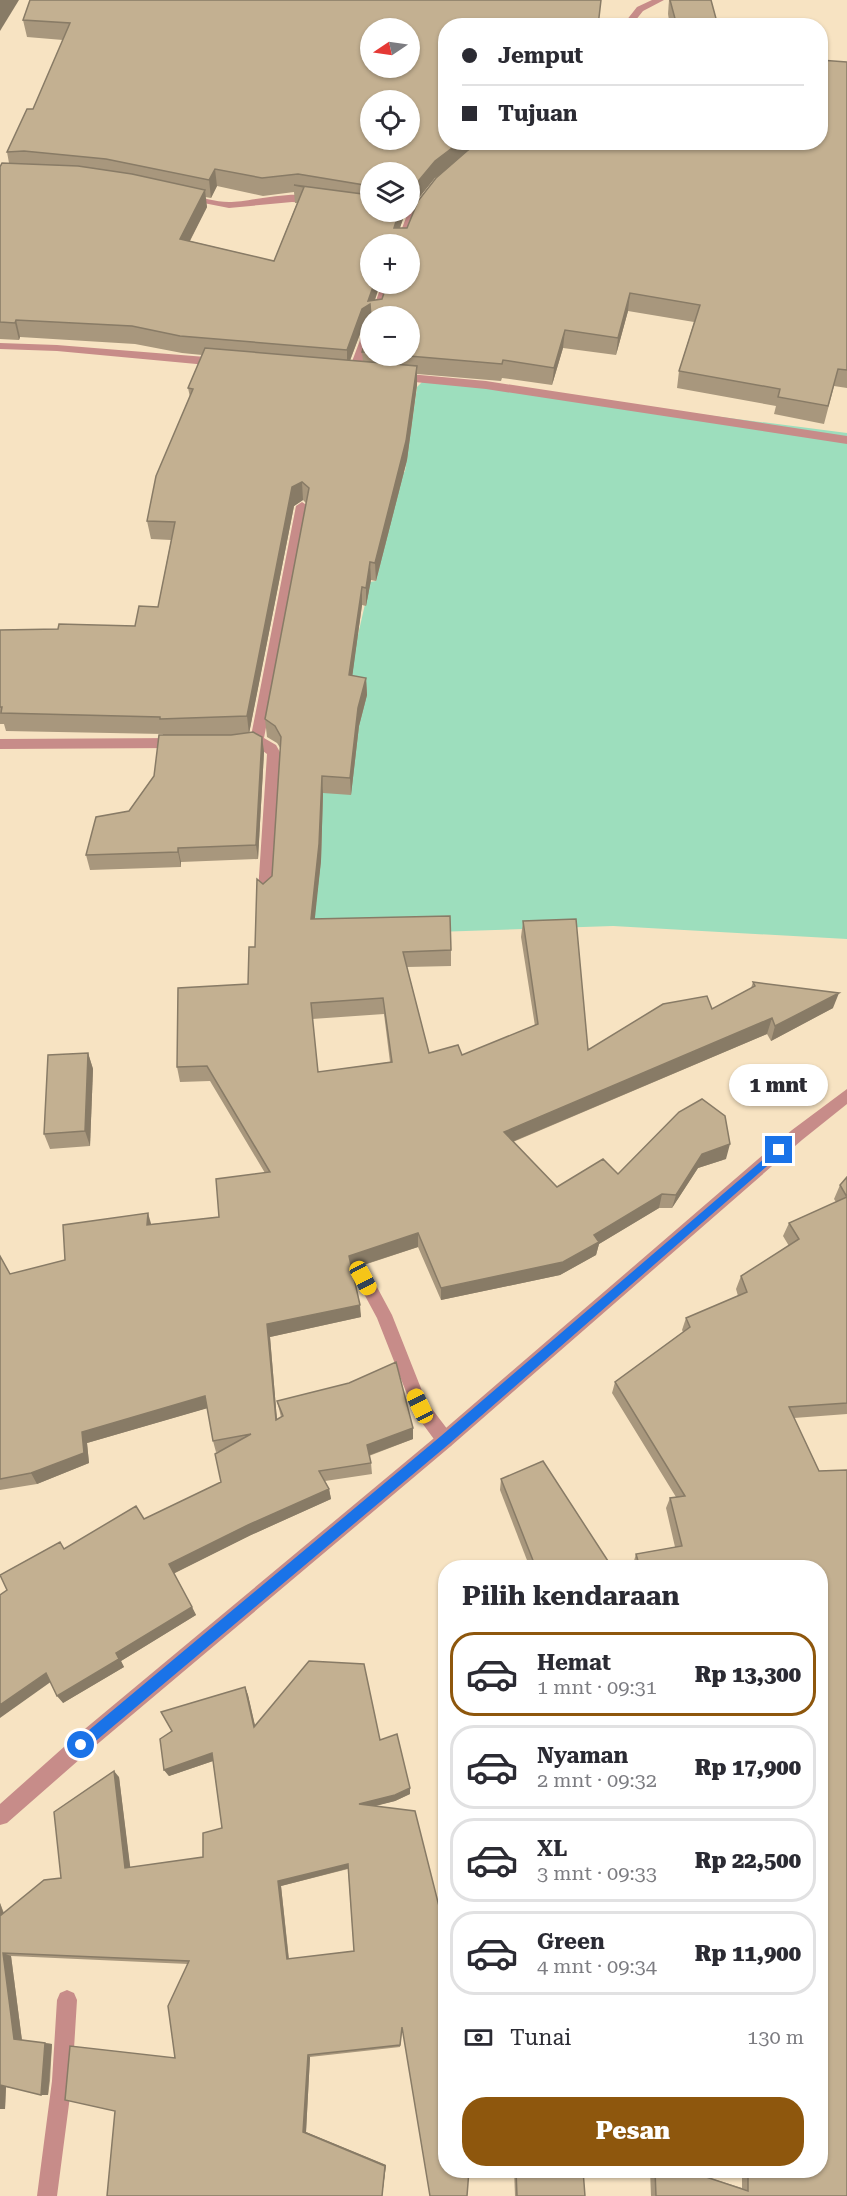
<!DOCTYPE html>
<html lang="id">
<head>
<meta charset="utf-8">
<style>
  :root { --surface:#fff; --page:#f2f2f3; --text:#2b2b33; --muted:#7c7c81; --line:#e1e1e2; --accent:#8e570d }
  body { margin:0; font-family:"Roboto Serif",serif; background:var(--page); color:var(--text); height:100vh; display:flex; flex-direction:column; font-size:22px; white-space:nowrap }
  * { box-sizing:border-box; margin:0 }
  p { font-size:20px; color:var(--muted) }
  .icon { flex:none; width:33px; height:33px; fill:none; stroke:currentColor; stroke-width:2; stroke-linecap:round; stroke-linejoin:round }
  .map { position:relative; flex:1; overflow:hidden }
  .side { position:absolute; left:438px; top:1560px; width:390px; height:618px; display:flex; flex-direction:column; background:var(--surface); border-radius:24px; box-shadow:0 2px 4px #0004 }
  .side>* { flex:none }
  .banner { position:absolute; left:438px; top:18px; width:390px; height:132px; border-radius:24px; box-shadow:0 2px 4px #0004; display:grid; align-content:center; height:132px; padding:0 24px; background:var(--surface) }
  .needle { width:39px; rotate:257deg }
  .tools { position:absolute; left:360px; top:18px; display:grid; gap:12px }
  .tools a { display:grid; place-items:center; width:60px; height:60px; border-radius:50%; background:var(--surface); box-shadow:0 2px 4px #0004; font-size:30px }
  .end { position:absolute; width:27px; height:27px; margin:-14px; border:8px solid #1a73e8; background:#fff; box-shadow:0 0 0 3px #fff }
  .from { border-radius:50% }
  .bubble { position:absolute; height:42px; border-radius:21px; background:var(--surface); box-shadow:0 2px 4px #0004; font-size:20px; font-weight:800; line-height:42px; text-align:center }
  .car { position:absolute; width:18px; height:36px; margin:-18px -9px; border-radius:8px; box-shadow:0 0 4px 2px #0007; background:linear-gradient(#f5c518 24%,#345 0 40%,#f5c518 0 76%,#345 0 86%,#f5c518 0) }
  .banner b { display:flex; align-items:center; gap:21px; height:57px; font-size:22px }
  .banner b+b { border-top:2px solid var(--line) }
  .banner i { width:15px; height:15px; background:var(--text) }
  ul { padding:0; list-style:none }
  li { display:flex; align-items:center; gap:18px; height:84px; margin:0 12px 9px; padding:0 12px; border:3px solid var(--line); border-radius:24px }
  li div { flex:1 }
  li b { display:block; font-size:22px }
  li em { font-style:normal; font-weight:800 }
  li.on { border-color:var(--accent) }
  li>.icon { width:54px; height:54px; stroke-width:1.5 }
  h2 { padding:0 24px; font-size:27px; line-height:72px }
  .pay { display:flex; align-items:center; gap:15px; height:66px; padding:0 24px; font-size:22px }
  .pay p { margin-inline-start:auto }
  .primary-button { display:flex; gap:12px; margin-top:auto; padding:12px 24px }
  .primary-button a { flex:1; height:69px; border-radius:24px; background:var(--accent); color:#fff; font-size:24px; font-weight:800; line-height:69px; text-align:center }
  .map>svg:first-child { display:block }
</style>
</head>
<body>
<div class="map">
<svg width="847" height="2196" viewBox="0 0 847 2196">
  <rect width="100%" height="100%" fill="#f7e3c2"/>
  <!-- green -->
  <polygon fill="#9ddebd" points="425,379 847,433 847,939 613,926 376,934 264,931 358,635 370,582 376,581 402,475 405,471 417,387"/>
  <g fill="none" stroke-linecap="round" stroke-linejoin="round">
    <!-- minor -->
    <g fill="#c78c89" fill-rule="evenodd">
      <polygon points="652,0 664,0 643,11 631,26 622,26 637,7"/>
      <path d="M 187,194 C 201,197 215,202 229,202 C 251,202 302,187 319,200 L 314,203 L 292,202 L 229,208 L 183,199 L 183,195 Z"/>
      <polygon points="427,195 432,198 417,216 406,244 396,244 407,215 423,196"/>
      <polygon points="382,284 392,284 380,316 370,317"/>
      <polygon points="370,324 370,341 360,372 358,375 350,375 348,372 365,327"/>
      <polygon points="0,343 57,345 218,358 224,362 218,366 57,351 0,349"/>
      <polygon points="398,373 486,381 847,436 847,444 486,389 394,380 392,377"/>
      <polygon points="302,502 308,506 264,738 276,745 281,754 272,892 265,898 258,892 267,754 255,745 243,747 236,742 238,739 251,736 296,506"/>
      <polygon points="177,738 184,743 177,748 0,749 0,739"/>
      <polygon points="364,1272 370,1274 392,1315 426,1401 451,1434 453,1440 451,1446 445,1448 439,1446 414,1412 377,1318 356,1279 358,1274"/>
      <polygon points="67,1990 74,1993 77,2000 72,2081 57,2196 37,2196 52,2081 57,2000 60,1993"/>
    </g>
    <!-- tertiary -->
    <polygon fill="#c78c89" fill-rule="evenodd" points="847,1089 847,1104 802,1140 451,1446 88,1752 7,1823 0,1825 0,1804 74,1738 439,1434 792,1130"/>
  </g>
  <!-- wall -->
  <g fill="#a8977d" fill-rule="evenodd">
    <path d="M 30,0 L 446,142 L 820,142 L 847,62 L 847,388 L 834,386 L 824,424 L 774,414 L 776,406 L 677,388 L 679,371 L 694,322 L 628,311 L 616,355 L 563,348 L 552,385 L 502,378 L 501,381 L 417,374 L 417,385 L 407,460 L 376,581 L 371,580 L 366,606 L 362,605 L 352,676 L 366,678 L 367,695 L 359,726 L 351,795 L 323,793 L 321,861 L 314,919 L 451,950 L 451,966 L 407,967 L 429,1053 L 462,1055 L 535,1026 L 521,937 L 523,921 L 588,1050 L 712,1009 L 751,988 L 753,982 L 833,1008 L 771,1041 L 767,1034 L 513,1142 L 557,1187 L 618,1174 L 726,1159 L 698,1168 L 672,1208 L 659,1208 L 599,1244 L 596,1255 L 560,1275 L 441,1300 L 418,1247 L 352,1269 L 361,1317 L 270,1337 L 277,1420 L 281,1417 L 277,1401 L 413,1439 L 369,1456 L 371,1463 L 372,1474 L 325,1481 L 329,1489 L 331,1499 L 251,1535 L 174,1573 L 196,1615 L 121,1661 L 124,1667 L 63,1703 L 65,1548 L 144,1519 L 221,1482 L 221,1451 L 216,1452 L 213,1441 L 207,1408 L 87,1443 L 89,1463 L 37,1484 L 0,1490 L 0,1256 L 10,1274 L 65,1260 L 151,1224 L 219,1217 L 265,1173 L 210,1081 L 180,1082 L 177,1067 L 248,984 L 255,947 L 263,884 L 272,876 L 281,749 L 277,743 L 267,737 L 265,719 L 306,503 L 303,500 L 294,506 L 249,733 L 262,737 L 264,752 L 258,859 L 181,862 L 181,867 L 90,870 L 86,855 L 129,811 L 154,776 L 163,734 L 6,731 L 4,724 L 0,724 L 0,630 L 58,629 L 135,626 L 158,607 L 171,540 L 151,539 L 147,521 L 190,397 L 188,388 L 202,355 L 182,353 L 135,344 L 20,337 L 19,340 L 0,339 L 0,167 L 9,163 L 7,152 L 33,109 L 63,40 L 27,37 L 23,20 ZM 370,172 L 410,172 L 435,178 L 439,175 L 407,228 L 400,228 L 403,219 L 370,212 ZM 217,186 L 263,196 L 294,192 L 295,203 L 297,203 L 274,261 L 190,241 L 207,207 L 205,197 L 211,198 ZM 370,244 L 410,244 L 382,299 L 375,300 ZM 370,316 L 410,316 L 410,356 L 370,356 L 370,327 L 362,352 L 363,362 L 350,361 L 363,326 L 370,322 L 370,323 ZM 384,1014 L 390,1062 L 318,1072 L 312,1019 Z"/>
    <polygon points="669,0 711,0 718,26 670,26 668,14"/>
    <polygon points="88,1053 93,1069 90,1146 50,1149 44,1134"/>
    <polygon points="847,1177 847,1414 794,1418 819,1471 847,1470 847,2196 651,2196 650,2170 685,2170 742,2188 742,2170 820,2170 820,1568 634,1568 633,1564 636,1554 675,1547 666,1508 670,1498 676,1497 612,1393 615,1382 683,1332 682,1330 686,1318 738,1296 736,1289 741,1276 789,1246 783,1236 789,1223 836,1202 834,1199 840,1185"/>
    <polygon points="501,1479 608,1561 605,1568 530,1568 500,1490"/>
    <polygon points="446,1622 446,1655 441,1632 441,1623"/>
    <path d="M 245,1687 L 248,1695 L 255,1726 L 380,1740 L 410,1794 L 395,1801 L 374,1806 L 402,2030 L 400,2047 L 310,2057 L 306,2132 L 386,2165 L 382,2196 L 175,2058 L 188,1964 L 11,1956 L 22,2040 L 52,2044 L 50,2081 L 48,2095 L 6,2087 L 5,2109 L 0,2109 L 0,1903 L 4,1913 L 61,1878 L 119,1777 L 130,1868 L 203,1857 L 222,1828 L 213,1761 L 169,1776 L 164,1770 ZM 348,1869 L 354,1951 L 289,1959 L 281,1886 Z"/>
    <polygon points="514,2170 583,2170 585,2196 515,2196"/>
  </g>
  <!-- shaded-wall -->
  <g fill="#887b66">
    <polygon points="0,0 19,0 0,31"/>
    <polygon points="460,142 484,142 435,178 410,209 410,191 435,161"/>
    <polygon points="215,169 217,186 211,198 209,180"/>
    <polygon points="205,190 207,207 182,256 180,239"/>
    <polygon points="399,212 403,212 403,219 394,244 394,228"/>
    <polygon points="374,284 380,284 371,313 370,304 370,322 363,326 347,368 347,350 362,309 368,301"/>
    <polygon points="630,293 628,311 616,355 618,338"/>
    <polygon points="16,320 20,337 19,340 15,323"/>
    <polygon points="565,330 563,348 552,385 554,368"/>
    <polygon points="417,366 417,385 407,460 376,581 375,563"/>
    <polygon points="302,482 303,500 294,506 249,734 247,716 292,487"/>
    <polygon points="370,562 371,580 366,606 366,588"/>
    <polygon points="362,587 362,605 350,693 349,675"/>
    <polygon points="366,678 367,695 359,726 351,795 350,778 358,708"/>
    <polygon points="262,737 264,752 258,859 256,845"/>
    <polygon points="322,776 323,793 321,861 313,936 311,919"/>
    <polygon points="178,848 181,862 181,867 178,852"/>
    <polygon points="839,993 833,1008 771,1041 775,1026"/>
    <polygon points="772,1018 767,1034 502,1146 504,1132"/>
    <polygon points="88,1053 93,1069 90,1146 85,1131"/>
    <polygon points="730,1144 726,1159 698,1168 672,1208 676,1195 702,1154"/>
    <polygon points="662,1194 659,1208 599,1244 596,1255 560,1275 441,1300 441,1288 594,1235"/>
    <polygon points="148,1213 152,1227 147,1225"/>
    <polygon points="418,1233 418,1247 350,1269 349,1256"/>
    <polygon points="360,1305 361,1317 270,1337 278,1432 276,1420 267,1324"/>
    <polygon points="205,1396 208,1408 87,1443 89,1463 37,1484 31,1473 82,1432"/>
    <polygon points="413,1428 413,1439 367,1456 367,1445"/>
    <polygon points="329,1489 331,1499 251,1535 173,1574 169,1564 248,1525"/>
    <polygon points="192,1607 196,1615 121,1661 124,1667 63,1703 57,1696 116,1653"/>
    <polygon points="46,1673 52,1681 0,1718 0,1705"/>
    <polygon points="245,1687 248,1695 257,1734 254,1727"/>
    <polygon points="212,1753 216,1760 169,1776 164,1770"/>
    <polygon points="114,1771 119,1777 131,1873 125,1868"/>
    <polygon points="410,1788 410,1794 395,1801 360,1810 359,1804"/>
    <polygon points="348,1864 350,1868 281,1886 289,1962 287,1959 278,1881"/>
    <polygon points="0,1903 6,1921 0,1918"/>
    <polygon points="3,1953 11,1956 22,2041 14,2039"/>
    <polygon points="45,2043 52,2044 48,2095 41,2095"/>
    <polygon points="308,2055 310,2057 306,2132 386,2165 382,2196 303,2132"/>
    <polygon points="0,2085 6,2086 5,2109 0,2109"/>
  </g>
  <!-- building -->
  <g fill="#c3b091" stroke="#887b66" stroke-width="1.5" fill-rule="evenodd">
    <path d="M 30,0 L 601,0 L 598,26 L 446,26 L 446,142 L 460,142 L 435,161 L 410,191 L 410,172 L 370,172 L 370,188 L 370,186 L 298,174 L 262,178 L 215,169 L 209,180 L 106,159 L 24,151 L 7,152 L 27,109 L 33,109 L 70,23 L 23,20 ZM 370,28 L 410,28 L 410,68 L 370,68 ZM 370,100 L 410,100 L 410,140 L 370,140 Z"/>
    <polygon points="670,0 711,0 718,26 677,26"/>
    <path d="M 820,60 L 847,62 L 847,370 L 838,369 L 828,406 L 778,397 L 780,389 L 679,371 L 700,305 L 630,293 L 618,338 L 565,330 L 554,368 L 503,360 L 502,364 L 409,356 L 410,356 L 410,316 L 371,316 L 370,304 L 362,309 L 347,350 L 180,336 L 132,326 L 16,320 L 15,323 L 0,322 L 0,167 L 2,163 L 78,166 L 132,174 L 205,190 L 180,239 L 274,261 L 304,187 L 294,185 L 370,195 L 370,212 L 399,212 L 394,228 L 407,228 L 418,201 L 436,178 L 467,151 L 480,142 L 820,142 ZM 370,244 L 410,244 L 410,284 L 387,284 L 382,299 L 368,301 L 374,284 L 370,284 Z"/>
    <polygon points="370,327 370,352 362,352"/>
    <path d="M 205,348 L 417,366 L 406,441 L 375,563 L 370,562 L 366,588 L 362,587 L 349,675 L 366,678 L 358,708 L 350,778 L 322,776 L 319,844 L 311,919 L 450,916 L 451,950 L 403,952 L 429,1053 L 458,1045 L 462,1055 L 538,1024 L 523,921 L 576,919 L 588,1050 L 663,1004 L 707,996 L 712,1009 L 755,986 L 753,982 L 839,993 L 775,1026 L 772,1018 L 504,1132 L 557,1187 L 603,1159 L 618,1174 L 679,1112 L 702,1099 L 725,1116 L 730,1144 L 702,1154 L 676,1195 L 662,1194 L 594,1235 L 599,1242 L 563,1262 L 441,1288 L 418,1233 L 349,1256 L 360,1305 L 267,1324 L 276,1420 L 283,1416 L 277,1401 L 349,1383 L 396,1362 L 413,1428 L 367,1445 L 371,1463 L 319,1471 L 329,1489 L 248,1525 L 169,1564 L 192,1607 L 116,1653 L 119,1659 L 57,1696 L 46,1673 L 0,1705 L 0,1595 L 7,1590 L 0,1575 L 60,1542 L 64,1549 L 136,1506 L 144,1519 L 221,1482 L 215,1454 L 251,1434 L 213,1441 L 205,1396 L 82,1432 L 84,1453 L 31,1473 L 0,1479 L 0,1256 L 10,1274 L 65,1260 L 63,1225 L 148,1213 L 147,1225 L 219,1217 L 216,1179 L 270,1172 L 207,1066 L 177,1067 L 178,988 L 248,984 L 249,947 L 255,947 L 257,879 L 263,884 L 272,876 L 281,737 L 275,726 L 265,719 L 309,488 L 302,482 L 292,487 L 247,716 L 160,719 L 160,717 L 1,713 L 2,707 L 0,707 L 0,630 L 58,629 L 59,624 L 135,626 L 139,606 L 158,607 L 175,522 L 147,521 L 156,476 L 193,389 L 188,388 ZM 383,998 L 392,1062 L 318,1072 L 311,1003 Z"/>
    <polygon points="253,732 262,737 256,845 178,848 178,852 86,855 96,817 129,811 154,776 159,735 231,735"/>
    <polygon points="88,1053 85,1131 44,1134 48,1055"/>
    <polygon points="847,1177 847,1403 789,1407 819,1471 847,1470 847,2196 656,2196 655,2170 685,2170 748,2191 748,2170 820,2170 820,1568 640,1568 636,1554 682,1546 670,1498 685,1496 615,1382 690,1327 686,1318 747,1292 741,1276 799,1239 789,1223 847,1197 840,1185"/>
    <polygon points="543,1461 608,1561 561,1568 536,1568 501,1479"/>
    <polygon points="446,1622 446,1644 441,1623"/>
    <path d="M 309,1661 L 364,1664 L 380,1740 L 397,1734 L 410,1788 L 395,1795 L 359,1804 L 415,1811 L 446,1934 L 446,2170 L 469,2170 L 467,2196 L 430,2196 L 402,2027 L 400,2045 L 308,2055 L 303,2132 L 385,2166 L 382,2196 L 107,2196 L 115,2111 L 65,2100 L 70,2046 L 175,2058 L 168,2006 L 189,1961 L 3,1953 L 14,2039 L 45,2043 L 41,2095 L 0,2085 L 0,1916 L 44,1880 L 61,1878 L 54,1812 L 114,1771 L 125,1868 L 203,1857 L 203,1833 L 222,1828 L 212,1753 L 164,1770 L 160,1739 L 172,1731 L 161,1712 L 245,1687 L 254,1727 ZM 348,1864 L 354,1951 L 287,1959 L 278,1881 Z"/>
    <polygon points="516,2170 583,2170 585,2196 517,2196"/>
  </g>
  <!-- route -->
  <polygon fill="#1a73e8" points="779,1146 782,1147 782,1153 449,1444 85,1750 76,1750 76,1741 441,1436"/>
</svg>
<div class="tools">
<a><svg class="needle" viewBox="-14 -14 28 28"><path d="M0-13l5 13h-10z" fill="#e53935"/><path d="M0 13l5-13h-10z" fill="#7c7c81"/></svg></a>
<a><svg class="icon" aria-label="locate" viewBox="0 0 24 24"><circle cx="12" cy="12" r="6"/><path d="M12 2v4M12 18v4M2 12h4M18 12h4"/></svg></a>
<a><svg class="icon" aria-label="layers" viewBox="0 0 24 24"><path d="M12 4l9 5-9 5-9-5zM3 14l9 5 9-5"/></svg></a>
<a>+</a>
<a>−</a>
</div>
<i class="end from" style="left:81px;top:1745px"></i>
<i class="end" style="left:779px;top:1150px"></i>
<div class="bubble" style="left:729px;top:1064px;width:99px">1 mnt</div>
<i class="car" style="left:363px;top:1278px;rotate:152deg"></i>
<i class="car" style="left:420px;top:1406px;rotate:334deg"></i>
<div class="banner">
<b><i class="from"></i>Jemput</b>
<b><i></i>Tujuan</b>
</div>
<section class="side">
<h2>Pilih kendaraan</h2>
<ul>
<li class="on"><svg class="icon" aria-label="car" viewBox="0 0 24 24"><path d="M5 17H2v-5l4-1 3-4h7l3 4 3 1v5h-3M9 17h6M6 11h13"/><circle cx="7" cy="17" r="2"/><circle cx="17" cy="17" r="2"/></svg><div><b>Hemat</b><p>1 mnt · 09:31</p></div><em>Rp 13,300</em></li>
<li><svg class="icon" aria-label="car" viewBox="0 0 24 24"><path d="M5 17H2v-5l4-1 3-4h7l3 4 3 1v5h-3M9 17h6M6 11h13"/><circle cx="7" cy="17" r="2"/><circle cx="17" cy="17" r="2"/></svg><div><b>Nyaman</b><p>2 mnt · 09:32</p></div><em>Rp 17,900</em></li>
<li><svg class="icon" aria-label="car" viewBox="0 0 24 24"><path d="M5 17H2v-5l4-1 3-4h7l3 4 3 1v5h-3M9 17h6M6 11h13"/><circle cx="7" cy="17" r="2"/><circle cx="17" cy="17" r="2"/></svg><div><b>XL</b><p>3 mnt · 09:33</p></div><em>Rp 22,500</em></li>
<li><svg class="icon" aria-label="car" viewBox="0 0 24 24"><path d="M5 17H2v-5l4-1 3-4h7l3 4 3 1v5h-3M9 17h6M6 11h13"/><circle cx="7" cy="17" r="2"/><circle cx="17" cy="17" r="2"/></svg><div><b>Green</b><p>4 mnt · 09:34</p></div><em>Rp 11,900</em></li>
</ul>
<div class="pay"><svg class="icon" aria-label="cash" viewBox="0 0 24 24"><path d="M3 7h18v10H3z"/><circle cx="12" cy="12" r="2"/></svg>Tunai<p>130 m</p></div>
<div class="primary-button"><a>Pesan</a></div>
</section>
</div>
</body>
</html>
